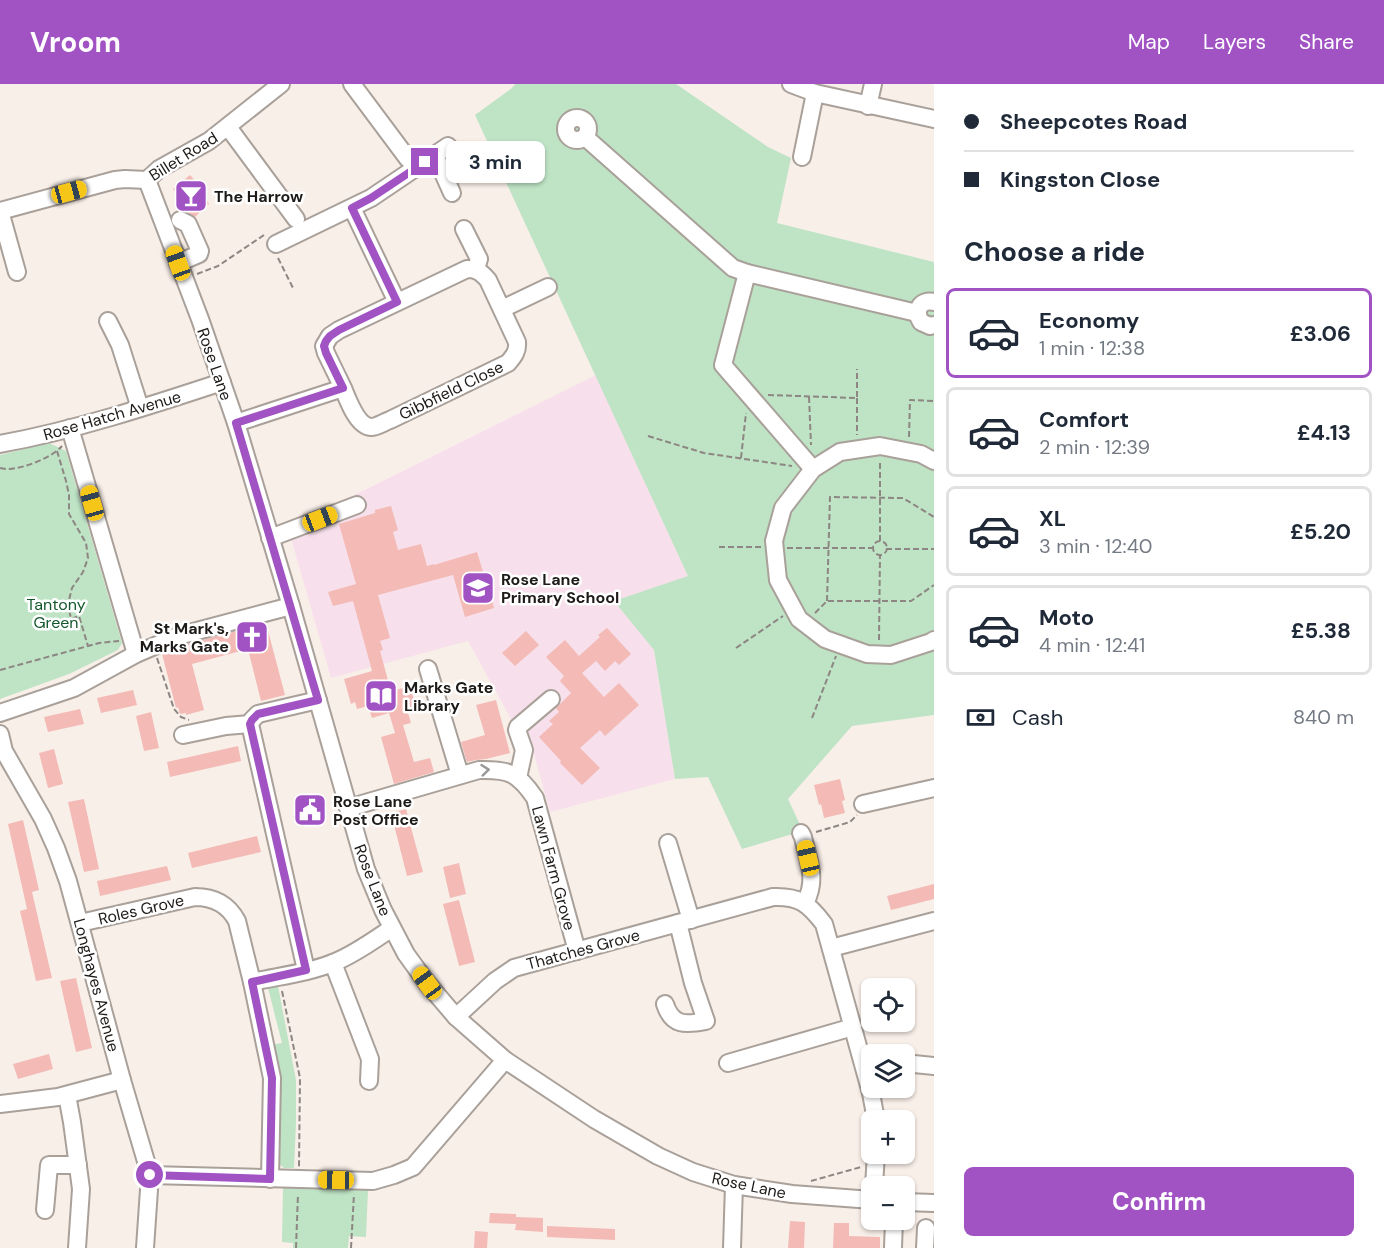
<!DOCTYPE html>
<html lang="en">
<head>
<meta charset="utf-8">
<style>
  :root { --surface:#fff; --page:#f2f2f3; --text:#1f2937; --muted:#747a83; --line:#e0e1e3; --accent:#a153c4 }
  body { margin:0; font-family:"DM Sans",sans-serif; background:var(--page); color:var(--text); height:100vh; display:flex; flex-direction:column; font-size:22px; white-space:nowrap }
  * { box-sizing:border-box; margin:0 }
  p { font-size:20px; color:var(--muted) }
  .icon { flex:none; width:33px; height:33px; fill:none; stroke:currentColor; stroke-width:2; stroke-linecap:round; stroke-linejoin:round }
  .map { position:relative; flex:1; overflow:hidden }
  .side { display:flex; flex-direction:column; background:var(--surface); width:450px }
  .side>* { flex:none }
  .banner { display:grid; align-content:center; height:132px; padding:0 30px; background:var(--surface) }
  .controls { position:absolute; left:861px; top:894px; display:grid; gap:12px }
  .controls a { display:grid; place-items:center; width:54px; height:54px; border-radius:9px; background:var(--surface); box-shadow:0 2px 4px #0004; font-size:30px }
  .end { position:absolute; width:27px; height:27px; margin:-14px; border:8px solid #a153c4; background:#fff; box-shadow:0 0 0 3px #fff }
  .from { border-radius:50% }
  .bubble { position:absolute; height:42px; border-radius:9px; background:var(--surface); box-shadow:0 2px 4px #0004; font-size:20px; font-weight:700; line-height:42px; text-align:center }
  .car { position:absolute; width:18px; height:36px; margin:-18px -9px; border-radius:8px; box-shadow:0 0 4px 2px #0007; background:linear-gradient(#f5c518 24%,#345 0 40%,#f5c518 0 76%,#345 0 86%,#f5c518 0) }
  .banner b { display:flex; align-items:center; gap:21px; height:57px; font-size:22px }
  .banner b+b { border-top:2px solid var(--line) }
  .banner i { width:15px; height:15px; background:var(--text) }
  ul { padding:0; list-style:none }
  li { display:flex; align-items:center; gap:18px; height:90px; margin:0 12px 9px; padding:0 18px; border:3px solid var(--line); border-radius:9px }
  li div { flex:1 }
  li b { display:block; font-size:22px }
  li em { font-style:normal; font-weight:700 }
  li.current { border-color:var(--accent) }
  li>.icon { width:54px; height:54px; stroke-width:1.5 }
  h2 { padding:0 30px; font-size:27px; line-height:72px }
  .pay { display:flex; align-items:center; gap:15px; height:66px; padding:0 30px; font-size:22px }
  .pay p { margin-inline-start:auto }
  .cta { display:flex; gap:12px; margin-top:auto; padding:12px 30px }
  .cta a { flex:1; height:69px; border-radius:9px; background:var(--accent); color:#fff; font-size:24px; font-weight:700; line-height:69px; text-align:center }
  header { display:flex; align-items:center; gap:36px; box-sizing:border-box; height:84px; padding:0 30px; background:var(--accent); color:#fff }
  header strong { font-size:28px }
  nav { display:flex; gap:33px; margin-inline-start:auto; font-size:21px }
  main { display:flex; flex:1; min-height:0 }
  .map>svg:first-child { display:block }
</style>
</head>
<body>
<header>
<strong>Vroom</strong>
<nav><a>Map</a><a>Layers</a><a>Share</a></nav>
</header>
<main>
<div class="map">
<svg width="934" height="1164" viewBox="0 0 934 1164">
  <rect width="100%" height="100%" fill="#f9efe9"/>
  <!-- education -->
  <polygon fill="#f7e0eb" points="596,291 688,492 615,517 654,566 675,695 550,728 532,663 519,667 517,646 468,557 331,594 288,444"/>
  <!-- green -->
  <g fill="#bee3c5">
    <polygon points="515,0 676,0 768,63 791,74 777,139 934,178 934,631 852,642 788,715 802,745 796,749 742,765 708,693 675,695 654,566 614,517 688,492 475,31 512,4"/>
    <polygon points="49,359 66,367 122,559 118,566 69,590 0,615 0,371"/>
    <polygon points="278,902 296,996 296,1039 294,1084 284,1084 278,1079 271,961 282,959 268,904"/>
    <polygon points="283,1104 368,1106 366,1153 349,1152 348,1164 293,1164 293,1159 282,1158"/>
  </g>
  <!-- building -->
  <g fill="#f3bab6">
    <polygon points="190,91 200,102 209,120 200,125 201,127 195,133 181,125 185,121 173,105"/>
    <polygon points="391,422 398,446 393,448 398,466 421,460 427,482 434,480 434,481 477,468 494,524 465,533 453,491 378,511 390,554 380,557 383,566 380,567 389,600 392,607 410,602 417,627 408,629 411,639 403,641 414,678 430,674 434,688 394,700 381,653 395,649 389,629 372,634 368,622 357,625 355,618 351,620 344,595 372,587 353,517 333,522 328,508 356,500 339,440 375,429 375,426"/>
    <polygon points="266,539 285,611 261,617 248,565 192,580 204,626 186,631 186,629 180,630 178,623 176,624 162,570 181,562"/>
    <polygon points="607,544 631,570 619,581 615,577 605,587 596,577 582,589 604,613 619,599 639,621 605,652 600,646 580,664 600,684 582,701 560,679 561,677 539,653 553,640 549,637 559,628 556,624 571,609 560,597 564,592 546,573 565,556 579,572 600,553 598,551"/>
    <polygon points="526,547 539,561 515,582 502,569"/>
    <polygon points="133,606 137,621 101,629 97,614"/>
    <polygon points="496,616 510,669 486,675 476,676 467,678 461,658 485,651 476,621"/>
    <polygon points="80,625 84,640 48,648 44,633"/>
    <polygon points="151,628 159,664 144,667 136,632"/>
    <polygon points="238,662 241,677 170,693 167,678"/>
    <polygon points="54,665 63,700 48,704 39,669"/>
    <polygon points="840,695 845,716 842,717 845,729 824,734 821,720 819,721 814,701"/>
    <polygon points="84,715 99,785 84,788 68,718"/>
    <polygon points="406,725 423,788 407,792 391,729"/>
    <polygon points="23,736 39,806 32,808 52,894 36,897 20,827 27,825 8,740"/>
    <polygon points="257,752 261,768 192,784 188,769"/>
    <polygon points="459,779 466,810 450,814 443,783"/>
    <polygon points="167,782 171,796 100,812 97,797"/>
    <polygon points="934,800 934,815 891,826 887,812"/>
    <polygon points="459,816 475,878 459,882 443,820"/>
    <polygon points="76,894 92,964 76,968 60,897"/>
    <polygon points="49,970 53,985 18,995 13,980"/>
    <polygon points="490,1129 516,1130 516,1133 543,1134 543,1148 515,1146 516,1140 489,1139"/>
    <polygon points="790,1137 805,1138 804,1164 788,1164"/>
    <polygon points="834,1139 849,1139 849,1152 880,1153 880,1164 833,1164"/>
    <polygon points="547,1142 615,1145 615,1156 547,1153"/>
    <polygon points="475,1147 488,1148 487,1164 474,1164"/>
  </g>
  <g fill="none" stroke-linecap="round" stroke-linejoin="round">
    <defs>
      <g id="minor">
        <polyline points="352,0 408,75"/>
        <polyline points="791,0 815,9 934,35"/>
        <polyline points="868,22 873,0"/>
        <circle cx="577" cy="45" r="11"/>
        <polyline points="228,43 296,135"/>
        <polyline points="585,53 733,184 747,189"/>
        <polyline points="435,71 452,109"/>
        <polyline points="802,73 815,9"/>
        <polyline points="147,96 200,235 236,339 291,522 366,785 383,826 406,870 427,899 456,933 505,976 594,1035 658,1072 693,1088 734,1101 792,1110 872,1116"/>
        <polyline points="352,124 397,218"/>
        <polyline points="464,145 479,175 476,185"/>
        <polyline points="276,160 371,114 448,62"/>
        <polyline points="178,179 199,170 200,167 188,140 180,136"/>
        <polyline points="17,188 0,127 115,96 125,95 147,96 159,85 209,57 281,0"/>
        <path d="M 934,218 C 920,215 914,227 921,238 L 930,242 L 934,241"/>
        <polyline points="502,225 548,203"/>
        <polyline points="108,237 120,261 140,324"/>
        <path d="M 236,339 L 343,304 L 326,269 L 324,262 L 330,252 L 339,246 L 467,185 C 477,185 481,188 488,196 L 517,258 C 518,267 514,272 508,279 L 390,336 C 384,338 377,343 371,343 C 357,342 348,316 343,304"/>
        <polyline points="70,344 136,570"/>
        <path d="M 0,360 C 76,346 149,322 222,298"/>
        <polyline points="934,377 921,370 880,362 840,368 813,385 783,424 774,457 778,496 799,535 825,555 867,570 891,571 931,558 934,556"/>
        <polyline points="813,385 723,281 747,189 917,229"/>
        <polyline points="270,454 357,421"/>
        <polyline points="428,585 460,691"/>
        <polyline points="0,629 74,604 136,570 178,552 291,522"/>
        <polyline points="0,650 4,667 43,735 56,764 68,797 122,996 150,1091 145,1164"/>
        <polyline points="183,651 226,642 250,640"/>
        <polyline points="518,694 524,666 517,646 518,643 551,615"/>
        <polyline points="863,720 934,704"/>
        <path d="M 348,724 L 479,686 C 509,685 518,689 535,714 L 577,867"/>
        <path d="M 801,749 L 803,753 C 808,777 818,795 805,819"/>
        <polyline points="668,759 691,836"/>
        <path d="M 80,839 L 195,813 C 213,813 228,820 237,837 L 252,898 L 272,994 L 270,1095"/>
        <polyline points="831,864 934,837"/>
        <polyline points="333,879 370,975 369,997"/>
        <polyline points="306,886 250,640 252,636 258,630 318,616"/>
        <path d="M 252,898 C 279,892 309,889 335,878 C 355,870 374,856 392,844"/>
        <path d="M 665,920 C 672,942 685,941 706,937 L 693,899 L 678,839"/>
        <path d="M 456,933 L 495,897 L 514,884 L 773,813 C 799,812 808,819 824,840 L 871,1009 L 876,1036"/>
        <polyline points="728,979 853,943"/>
        <polyline points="904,979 934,982"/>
        <polyline points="67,1011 72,1038 81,1105 77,1164"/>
        <polyline points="0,1020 58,1013 122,996"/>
        <polyline points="150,1091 373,1097 394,1091 413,1083 505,976"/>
        <polyline points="874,1102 876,1070"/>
        <polyline points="904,1118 934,1119"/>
        <polyline points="45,1126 49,1081 78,1081"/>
        <polyline points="732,1164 734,1101"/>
        <polyline points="893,1164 894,1136"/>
        <polyline points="925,1164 926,1144"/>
      </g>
    </defs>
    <!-- minor casing -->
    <use href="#minor" stroke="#a9a09a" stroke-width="20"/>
    <!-- path -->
    <g stroke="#8d8682" stroke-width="2" stroke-dasharray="6 3" stroke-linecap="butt">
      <polyline points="278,174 293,204"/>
      <polyline points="197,190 218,182 264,151"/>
      <polyline points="768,311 857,314 857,285"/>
      <polyline points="809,313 811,361"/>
      <polyline points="857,314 857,351"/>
      <polyline points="648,352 704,369 792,382"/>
      <polyline points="909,353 910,316 934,317"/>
      <polyline points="57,367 66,397 69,411 69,430 86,459 88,474 83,488 72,504 68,520 71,535 79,532 88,562"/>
      <polyline points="741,374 746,329"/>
      <path d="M 0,384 C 15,389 52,374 62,362"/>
      <polyline points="880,457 880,376"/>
      <circle cx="880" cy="464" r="7"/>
      <polyline points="719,463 761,463"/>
      <polyline points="787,464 873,464"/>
      <polyline points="886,465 934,465"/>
      <polyline points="827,517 830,413 903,414 934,433"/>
      <polyline points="815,529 827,517 911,517 934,501"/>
      <polyline points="879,556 880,471"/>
      <polyline points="736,564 783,532"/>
      <polyline points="157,574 174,625 181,633 189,636"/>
      <polyline points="0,586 99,559 119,557"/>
      <polyline points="812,634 836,572"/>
      <polyline points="816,748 850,738 857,731"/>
      <polyline points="282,907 300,994 299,1083"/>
      <polyline points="811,1097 861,1083"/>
      <polyline points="296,1164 298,1110"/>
      <polyline points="351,1164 354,1110"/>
    </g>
    <!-- minor -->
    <use href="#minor" stroke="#fff" stroke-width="16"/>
  </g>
  <!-- one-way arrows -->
  <defs><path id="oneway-chevron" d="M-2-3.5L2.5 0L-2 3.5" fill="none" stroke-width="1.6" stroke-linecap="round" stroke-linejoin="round" transform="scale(1.5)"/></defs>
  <use stroke="#999897" href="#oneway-chevron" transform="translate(485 686) rotate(-6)"/>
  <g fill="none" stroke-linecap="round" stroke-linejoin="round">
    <!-- route -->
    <polyline stroke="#a153c4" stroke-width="8" points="150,1091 270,1095 272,994 252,898 306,886 250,640 252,636 258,630 318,616 236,339 343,304 326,269 324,262 326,257 330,252 339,246 397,218 352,124 371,114 425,78"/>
  </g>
  <!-- icons -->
  <defs>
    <symbol id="bar-square" viewBox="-11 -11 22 22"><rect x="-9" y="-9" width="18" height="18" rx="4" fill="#a153c4" stroke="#fff"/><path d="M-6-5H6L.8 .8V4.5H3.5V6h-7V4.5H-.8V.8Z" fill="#fff"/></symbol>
    <symbol id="school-square" viewBox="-11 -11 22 22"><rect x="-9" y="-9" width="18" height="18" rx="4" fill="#a153c4" stroke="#fff"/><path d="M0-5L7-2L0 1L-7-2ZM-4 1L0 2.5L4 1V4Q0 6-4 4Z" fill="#fff"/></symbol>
    <symbol id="church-square" viewBox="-11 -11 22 22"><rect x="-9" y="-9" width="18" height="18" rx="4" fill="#a153c4" stroke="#fff"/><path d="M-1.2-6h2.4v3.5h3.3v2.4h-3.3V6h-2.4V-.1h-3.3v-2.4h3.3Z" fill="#fff"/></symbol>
    <symbol id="library-square" viewBox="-11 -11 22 22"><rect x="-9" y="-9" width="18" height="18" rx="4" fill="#a153c4" stroke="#fff"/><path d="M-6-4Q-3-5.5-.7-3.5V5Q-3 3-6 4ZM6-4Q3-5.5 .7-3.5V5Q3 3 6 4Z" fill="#fff"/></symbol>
    <symbol id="civic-square" viewBox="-11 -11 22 22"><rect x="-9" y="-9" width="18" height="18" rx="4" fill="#a153c4" stroke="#fff"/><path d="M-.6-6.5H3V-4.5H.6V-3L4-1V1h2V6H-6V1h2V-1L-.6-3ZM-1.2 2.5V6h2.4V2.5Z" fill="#fff"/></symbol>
  </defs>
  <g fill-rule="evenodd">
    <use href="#bar-square" x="172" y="93" width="38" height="38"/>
    <use href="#school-square" x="459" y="485" width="38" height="38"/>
    <use href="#church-square" x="233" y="534" width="38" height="38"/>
    <use href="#library-square" x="362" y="593" width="38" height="38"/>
    <use href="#civic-square" x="291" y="707" width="38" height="38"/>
  </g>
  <g text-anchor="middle" stroke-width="5" stroke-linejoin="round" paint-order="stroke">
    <!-- street labels -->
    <g font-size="16" fill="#1d1a18" stroke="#fff">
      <text transform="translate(183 72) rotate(-32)" y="6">Billet Road</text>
      <text transform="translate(215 280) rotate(71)" y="6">Rose Lane</text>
      <text transform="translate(451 306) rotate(-26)" y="6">Gibbfield Close</text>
      <text transform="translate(112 331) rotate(-16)" y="6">Rose Hatch Avenue</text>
      <text transform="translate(554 784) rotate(75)" y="6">Lawn Farm Grove</text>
      <text transform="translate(373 796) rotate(69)" y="6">Rose Lane</text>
      <text transform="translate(141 825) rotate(-13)" y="6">Roles Grove</text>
      <text transform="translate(583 865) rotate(-15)" y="6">Thatches Grove</text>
      <text transform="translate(97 901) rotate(75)" y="6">Longhayes Avenue</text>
      <text transform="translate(749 1101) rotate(12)" y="6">Rose Lane</text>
    </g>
    <!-- poi labels -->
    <g font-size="16" font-weight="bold" fill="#1d1a18" stroke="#fff" text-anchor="start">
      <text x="214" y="118">The Harrow</text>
      <text x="501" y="501">Rose Lane<tspan x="501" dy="18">Primary School</tspan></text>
      <text x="229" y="550" text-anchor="end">St Mark's,<tspan x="229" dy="18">Marks Gate</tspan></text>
      <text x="404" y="609">Marks Gate<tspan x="404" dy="18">Library</tspan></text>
      <text x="333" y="723">Rose Lane<tspan x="333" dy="18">Post Office</tspan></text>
    </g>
    <!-- park labels -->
    <g font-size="16" fill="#13562b" stroke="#fff">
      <text x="56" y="526">Tantony<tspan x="56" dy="18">Green</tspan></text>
    </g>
  </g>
</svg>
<div class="controls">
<a><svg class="icon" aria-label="locate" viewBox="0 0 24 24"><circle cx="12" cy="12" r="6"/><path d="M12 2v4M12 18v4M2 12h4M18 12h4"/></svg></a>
<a><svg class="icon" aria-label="layers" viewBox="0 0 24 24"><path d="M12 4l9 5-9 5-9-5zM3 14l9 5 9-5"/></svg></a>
<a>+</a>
<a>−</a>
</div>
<i class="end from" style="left:150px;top:1091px"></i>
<i class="end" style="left:425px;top:78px"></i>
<div class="bubble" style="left:446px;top:57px;width:99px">3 min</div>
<i class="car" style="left:69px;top:108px;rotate:75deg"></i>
<i class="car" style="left:178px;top:179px;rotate:340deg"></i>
<i class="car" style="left:92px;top:419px;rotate:344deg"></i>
<i class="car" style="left:320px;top:435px;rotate:69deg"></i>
<i class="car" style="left:808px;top:774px;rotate:347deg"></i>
<i class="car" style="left:427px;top:899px;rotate:324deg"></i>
<i class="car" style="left:336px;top:1096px;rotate:271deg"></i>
</div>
<section class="side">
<div class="banner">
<b><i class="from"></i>Sheepcotes Road</b>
<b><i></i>Kingston Close</b>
</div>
<h2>Choose a ride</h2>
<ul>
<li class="current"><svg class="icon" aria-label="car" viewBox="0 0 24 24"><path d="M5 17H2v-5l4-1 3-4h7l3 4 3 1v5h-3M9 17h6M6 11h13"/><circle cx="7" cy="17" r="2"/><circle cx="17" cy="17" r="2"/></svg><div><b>Economy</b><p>1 min · 12:38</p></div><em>£3.06</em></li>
<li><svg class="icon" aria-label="car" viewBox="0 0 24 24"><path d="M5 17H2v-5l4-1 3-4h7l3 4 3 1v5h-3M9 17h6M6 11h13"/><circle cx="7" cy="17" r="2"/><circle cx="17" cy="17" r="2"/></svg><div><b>Comfort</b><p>2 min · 12:39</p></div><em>£4.13</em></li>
<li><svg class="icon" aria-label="car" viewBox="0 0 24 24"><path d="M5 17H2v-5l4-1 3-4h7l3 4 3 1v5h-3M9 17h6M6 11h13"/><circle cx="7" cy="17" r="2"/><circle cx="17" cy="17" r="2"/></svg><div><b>XL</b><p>3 min · 12:40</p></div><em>£5.20</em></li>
<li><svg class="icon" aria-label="car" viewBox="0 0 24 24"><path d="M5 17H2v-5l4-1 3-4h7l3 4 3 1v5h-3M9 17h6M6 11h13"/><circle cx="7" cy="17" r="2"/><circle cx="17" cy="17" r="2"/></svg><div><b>Moto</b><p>4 min · 12:41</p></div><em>£5.38</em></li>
</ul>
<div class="pay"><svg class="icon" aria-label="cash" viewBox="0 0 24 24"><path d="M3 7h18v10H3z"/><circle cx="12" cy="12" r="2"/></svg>Cash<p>840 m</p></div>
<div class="cta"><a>Confirm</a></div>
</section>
</main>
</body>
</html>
